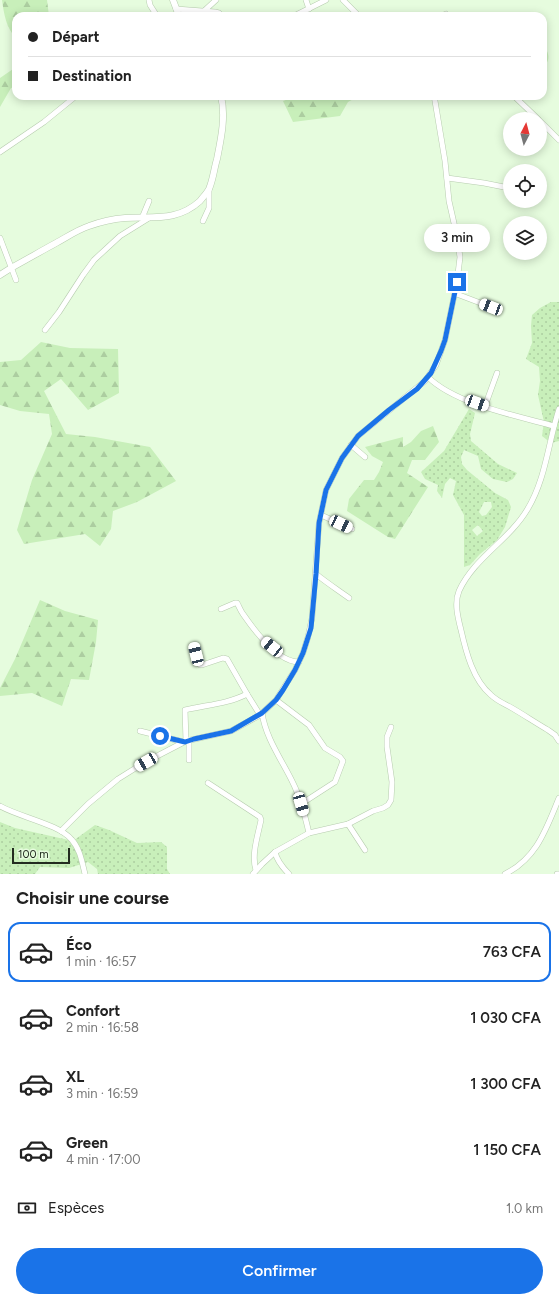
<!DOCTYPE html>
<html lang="fr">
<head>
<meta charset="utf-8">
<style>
  :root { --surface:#fff; --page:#f6f6f6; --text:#222; --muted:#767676; --line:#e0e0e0; --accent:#1a73e8 }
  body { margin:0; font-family:Figtree,sans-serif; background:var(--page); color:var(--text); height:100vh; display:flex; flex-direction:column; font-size:15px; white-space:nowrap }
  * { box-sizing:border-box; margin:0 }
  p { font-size:13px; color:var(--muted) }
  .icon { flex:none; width:22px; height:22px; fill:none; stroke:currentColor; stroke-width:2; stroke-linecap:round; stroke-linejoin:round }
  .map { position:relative; height:874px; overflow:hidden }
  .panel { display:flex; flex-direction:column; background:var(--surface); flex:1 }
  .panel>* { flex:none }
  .banner { position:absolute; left:12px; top:12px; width:535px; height:88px; border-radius:12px; box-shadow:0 2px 10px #0003; display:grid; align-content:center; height:88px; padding:0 16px; background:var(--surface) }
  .needle { width:26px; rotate:6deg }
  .fabs { position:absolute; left:503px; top:112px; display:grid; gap:8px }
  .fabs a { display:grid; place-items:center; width:44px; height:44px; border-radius:50%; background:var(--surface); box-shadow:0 2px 10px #0003; font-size:20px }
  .scale { position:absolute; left:12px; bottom:10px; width:58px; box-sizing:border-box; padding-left:4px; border:2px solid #232c20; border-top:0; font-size:11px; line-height:14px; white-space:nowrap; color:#232c20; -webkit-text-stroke:3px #e6fcde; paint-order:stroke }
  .end { position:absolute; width:18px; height:18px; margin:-9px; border:5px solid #1a73e8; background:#fff; box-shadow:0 0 0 2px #fff }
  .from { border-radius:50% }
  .bubble { position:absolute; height:28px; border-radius:14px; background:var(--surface); box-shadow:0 2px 10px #0003; font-size:13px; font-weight:600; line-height:28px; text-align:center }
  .car { position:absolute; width:12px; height:24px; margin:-12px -6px; border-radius:5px; box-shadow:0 0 3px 1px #0007; background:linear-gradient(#fff 24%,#345 0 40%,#fff 0 76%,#345 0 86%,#fff 0) }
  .banner b { display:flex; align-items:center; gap:14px; height:38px; font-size:15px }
  .banner b+b { border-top:1px solid var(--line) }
  .banner i { width:10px; height:10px; background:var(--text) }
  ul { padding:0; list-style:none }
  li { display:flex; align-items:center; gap:12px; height:60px; margin:0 8px 6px; padding:0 8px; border:2px solid transparent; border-radius:12px }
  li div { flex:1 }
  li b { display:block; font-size:15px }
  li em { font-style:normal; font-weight:600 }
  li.current { border-color:var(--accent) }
  li>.icon { width:36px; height:36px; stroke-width:1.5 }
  h2 { padding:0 16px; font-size:18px; line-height:48px }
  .pay { display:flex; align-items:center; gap:10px; height:44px; padding:0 16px; font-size:15px }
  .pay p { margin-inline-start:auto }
  .action { display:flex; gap:8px; margin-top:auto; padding:8px 16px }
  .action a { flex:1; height:46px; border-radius:24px; background:var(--accent); color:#fff; font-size:16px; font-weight:600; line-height:46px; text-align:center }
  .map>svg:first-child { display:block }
</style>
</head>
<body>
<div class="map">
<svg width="559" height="874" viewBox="0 0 559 874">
  <defs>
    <pattern id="grass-dots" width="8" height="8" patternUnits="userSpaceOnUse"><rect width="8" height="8" fill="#c8efba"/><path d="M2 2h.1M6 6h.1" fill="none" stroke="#accda0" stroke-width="1.8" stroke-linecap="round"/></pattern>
    <pattern id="forest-firs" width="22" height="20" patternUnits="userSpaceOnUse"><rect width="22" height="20" fill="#c8efba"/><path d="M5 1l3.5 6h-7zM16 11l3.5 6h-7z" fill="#accda0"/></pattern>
  </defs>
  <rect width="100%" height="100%" fill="#e6fcde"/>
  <!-- grass -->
  <g fill="url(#grass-dots)" fill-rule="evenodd">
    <path d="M 543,48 L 546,49 C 550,57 549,61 543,68 Z"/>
    <polygon points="551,302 559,302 559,441 551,443 542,436 544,422 538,395 540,381 539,367 526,359 532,343 531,326 532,315 540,308"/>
    <path d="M 469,409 L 475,413 L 470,434 L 471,441 L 498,464 L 517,473 L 513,479 L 507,482 L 493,479 L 481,469 L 478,456 L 464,450 L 461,457 L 462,464 L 467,470 L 495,493 L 508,500 L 511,507 L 505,527 L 497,540 L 480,554 L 470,565 L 464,567 L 464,515 L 453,495 L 456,481 L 450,478 L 445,484 L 442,498 L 437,491 L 438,485 L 425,479 L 421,472 L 444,451 ZM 484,502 L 491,502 L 492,507 L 486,515 L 482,516 L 479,512 ZM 478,525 L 483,531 L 477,536 L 472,530 Z"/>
    <polygon points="0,822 15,828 73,841 95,825 109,830 137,843 161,842 167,847 167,869 170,874 98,874 97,869 88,862 69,868 40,867 35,874 0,874"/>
  </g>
  <!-- forest -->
  <g fill="url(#forest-firs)">
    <path d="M 2,0 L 47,0 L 49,16 L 16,16 L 16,38 C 6,28 4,14 2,0 Z"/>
    <polygon points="16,67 16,87 11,88 0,107 0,78"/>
    <polygon points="297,96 359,96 348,102 340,116 293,122 283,101"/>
    <polygon points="41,342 70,348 118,349 119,393 88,410 61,379 44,391 66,434 95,437 150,447 176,481 137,502 113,511 111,529 100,546 85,534 24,544 17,530 32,480 52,434 49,414 20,411 0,405 0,362 21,360"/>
    <polygon points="433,426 439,442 425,460 412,460 407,473 428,487 395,539 388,537 347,511 349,499 364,480 374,480 379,472 383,462 372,456 365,447 403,437 403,447 411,442 421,431"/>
    <polygon points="40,600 65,611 98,620 96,642 89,680 71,679 62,706 32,693 0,696 0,688 15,659"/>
  </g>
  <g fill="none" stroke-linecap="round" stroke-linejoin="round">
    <defs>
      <g id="minor">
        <polyline points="149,0 150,5 157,16"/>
        <polyline points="306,0 309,9"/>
        <polyline points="343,0 359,16"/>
        <polyline points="176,9 215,12 219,13 222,16"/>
        <polyline points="204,11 216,0"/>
        <polyline points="294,16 326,0"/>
        <polyline points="442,16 446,14"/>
        <polyline points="514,96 538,119"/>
        <polyline points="540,121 559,140"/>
        <polyline points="0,152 44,122 76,96"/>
        <polyline points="447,178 484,183 509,188"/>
        <polyline points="142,218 149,201"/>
        <polyline points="203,221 209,208 209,190"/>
        <polyline points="0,238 16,280"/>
        <polyline points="454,293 491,307"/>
        <polyline points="45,330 59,312 83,275 94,260 120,236 149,218"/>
        <path d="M 428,377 C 455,404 517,416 554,426"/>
        <polyline points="485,406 497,373"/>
        <path d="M 559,409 C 548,443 546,479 527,510 C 509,540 474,558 459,591 C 454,603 458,618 461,630 C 466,652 473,680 491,695 C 497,701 505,704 512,708 C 524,715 536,723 548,730 L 555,735 L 559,741"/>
        <polyline points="351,445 365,457"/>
        <polyline points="321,515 352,529"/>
        <path d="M 316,574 C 327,583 338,590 349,598"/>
        <path d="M 221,609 L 235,603 L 237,603 C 239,606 240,610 243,614 C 254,630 278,662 299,662"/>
        <polyline points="194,645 200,665 202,665 223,658 227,659 247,694 260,715"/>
        <polyline points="276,700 309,725 325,748 340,757 343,761 335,782 301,804"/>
        <path d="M 262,713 C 266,739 282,760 293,783 C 301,799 305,816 309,833"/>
        <polyline points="140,731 184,742"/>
        <path d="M 186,741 L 185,710 C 205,705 228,704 247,694"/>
        <polyline points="189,760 189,740"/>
        <path d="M 208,783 L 260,817 L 261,820 C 258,835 251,855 256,870"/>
        <path d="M 0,806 C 19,817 59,824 72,840 C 80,849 82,862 85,874"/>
        <polyline points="348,824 365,850"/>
        <polyline points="61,831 88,804 118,779 134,769 159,755 186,741 231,731 260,715 276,700 295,670 303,653 308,637 312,618 319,523 326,490 342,458 358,436 425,381 436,365 445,340 457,282 460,257 456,232 449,201 445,161 435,101 434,96"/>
        <path d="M 275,852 C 277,861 283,868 289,874"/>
        <polyline points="253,874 262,864 275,852 309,833 348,824 373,811 383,808 388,805 391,800 392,782 387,747 387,737 391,727"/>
        <path d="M 505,874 C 537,858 546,829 559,798"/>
        <polyline points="557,874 559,874"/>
      </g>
      <g id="major">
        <polyline points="173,0 179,16"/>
        <path d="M 0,275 L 11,268 C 26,260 41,251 56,243 C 67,237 77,230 89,226 C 100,222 113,219 125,218 C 153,216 177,222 200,201 C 203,197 207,193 209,189 C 213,180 214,169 217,159 C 221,139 226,116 221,96"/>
      </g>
    </defs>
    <!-- minor casing -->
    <use href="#minor" stroke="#b7ccaf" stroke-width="6"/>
    <!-- major casing -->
    <use href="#major" stroke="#b7ccaf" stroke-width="7"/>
    <!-- minor -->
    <use href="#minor" stroke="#fff" stroke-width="5"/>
    <!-- major -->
    <use href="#major" stroke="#fff" stroke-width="6"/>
  </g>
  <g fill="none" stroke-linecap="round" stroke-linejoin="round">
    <!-- route -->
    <polyline stroke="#1a73e8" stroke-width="5" points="160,736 185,742 194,739 231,731 262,713 276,700 283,690 295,670 303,653 311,628 316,574 319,523 326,490 342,458 358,436 389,410 417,389 431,373 441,351 445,340 457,282"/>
  </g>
</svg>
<div class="fabs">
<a><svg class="needle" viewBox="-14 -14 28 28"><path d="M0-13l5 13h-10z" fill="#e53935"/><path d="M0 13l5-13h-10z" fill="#767676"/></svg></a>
<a><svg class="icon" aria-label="locate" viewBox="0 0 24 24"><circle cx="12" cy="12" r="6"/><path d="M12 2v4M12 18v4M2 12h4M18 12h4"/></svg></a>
<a><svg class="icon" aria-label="layers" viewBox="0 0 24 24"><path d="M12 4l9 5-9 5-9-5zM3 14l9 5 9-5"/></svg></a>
</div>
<div class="scale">100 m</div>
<i class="end from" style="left:160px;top:736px"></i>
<i class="end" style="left:457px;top:282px"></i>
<div class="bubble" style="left:424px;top:224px;width:66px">3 min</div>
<i class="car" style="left:491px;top:307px;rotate:291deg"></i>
<i class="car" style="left:477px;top:403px;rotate:110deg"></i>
<i class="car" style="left:341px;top:524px;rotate:115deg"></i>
<i class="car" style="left:272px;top:647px;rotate:309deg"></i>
<i class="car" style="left:196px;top:654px;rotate:346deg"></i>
<i class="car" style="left:146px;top:762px;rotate:240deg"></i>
<i class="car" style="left:301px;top:804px;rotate:164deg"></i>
<div class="banner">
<b><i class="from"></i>Départ</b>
<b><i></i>Destination</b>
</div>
</div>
<section class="panel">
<h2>Choisir une course</h2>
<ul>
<li class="current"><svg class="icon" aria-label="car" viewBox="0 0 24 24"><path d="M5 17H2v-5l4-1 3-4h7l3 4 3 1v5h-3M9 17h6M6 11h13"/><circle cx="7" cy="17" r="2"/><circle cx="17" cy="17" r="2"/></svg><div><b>Éco</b><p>1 min · 16:57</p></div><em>763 CFA</em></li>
<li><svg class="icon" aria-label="car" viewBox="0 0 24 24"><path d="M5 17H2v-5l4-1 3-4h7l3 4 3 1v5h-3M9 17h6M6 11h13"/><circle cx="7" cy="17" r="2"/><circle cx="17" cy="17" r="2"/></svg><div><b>Confort</b><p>2 min · 16:58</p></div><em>1 030 CFA</em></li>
<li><svg class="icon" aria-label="car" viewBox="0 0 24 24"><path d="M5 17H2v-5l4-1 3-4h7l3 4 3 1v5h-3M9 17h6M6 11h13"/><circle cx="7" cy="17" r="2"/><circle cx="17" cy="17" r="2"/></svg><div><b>XL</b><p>3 min · 16:59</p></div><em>1 300 CFA</em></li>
<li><svg class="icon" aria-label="car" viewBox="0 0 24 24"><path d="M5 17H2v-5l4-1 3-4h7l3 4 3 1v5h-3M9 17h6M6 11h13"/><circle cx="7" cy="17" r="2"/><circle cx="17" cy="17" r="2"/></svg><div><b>Green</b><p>4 min · 17:00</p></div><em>1 150 CFA</em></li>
</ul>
<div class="pay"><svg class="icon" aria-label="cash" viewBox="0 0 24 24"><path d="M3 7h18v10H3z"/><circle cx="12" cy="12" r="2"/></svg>Espèces<p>1.0 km</p></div>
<div class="action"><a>Confirmer</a></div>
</section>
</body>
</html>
